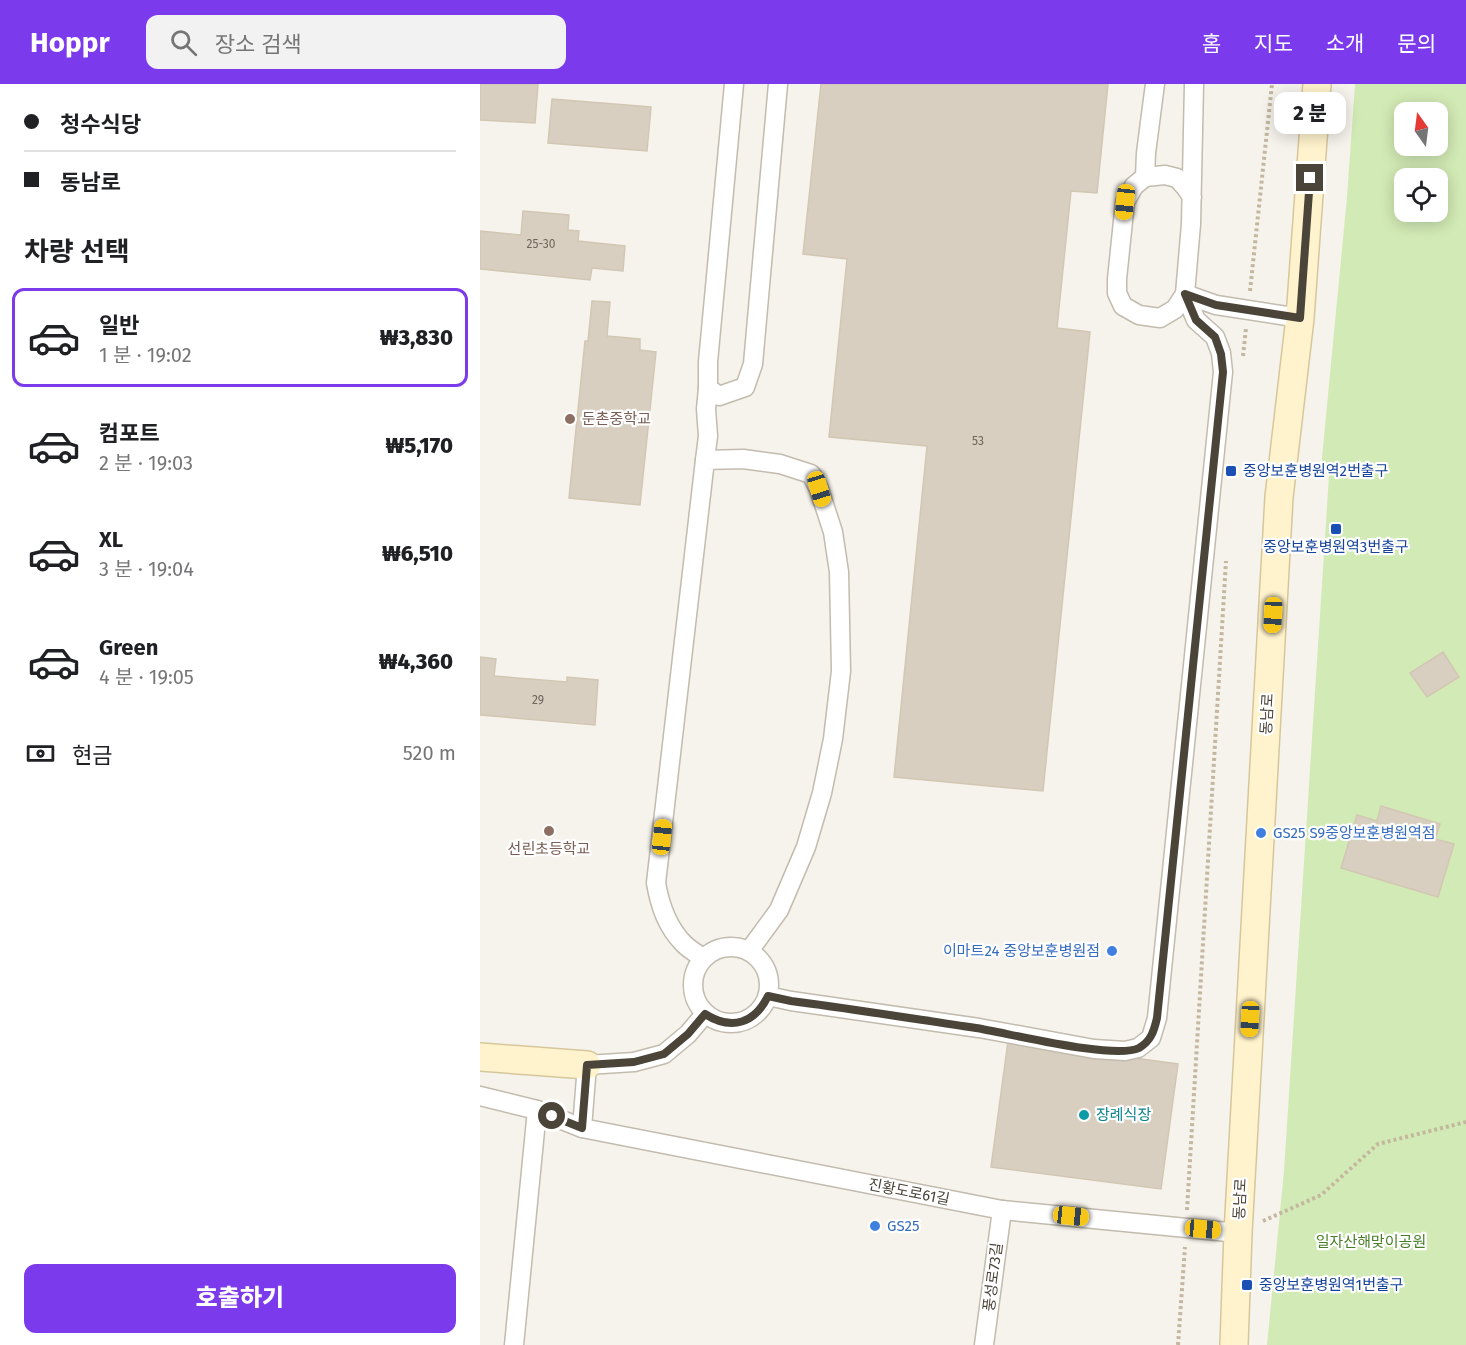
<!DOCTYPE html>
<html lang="ko">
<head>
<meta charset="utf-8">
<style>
  :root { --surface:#fff; --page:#f2f2f2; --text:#202124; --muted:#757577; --line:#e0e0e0; --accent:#7c3aed }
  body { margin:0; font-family:"Fira Sans","Noto Sans KR",sans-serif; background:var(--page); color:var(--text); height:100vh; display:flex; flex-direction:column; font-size:22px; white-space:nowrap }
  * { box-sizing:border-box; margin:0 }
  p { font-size:20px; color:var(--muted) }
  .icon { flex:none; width:33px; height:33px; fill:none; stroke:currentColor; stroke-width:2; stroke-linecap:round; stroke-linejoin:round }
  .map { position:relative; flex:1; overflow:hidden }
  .sheet { display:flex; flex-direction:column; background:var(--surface); width:480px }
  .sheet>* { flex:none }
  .guide { display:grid; align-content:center; height:132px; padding:0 24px; background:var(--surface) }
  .needle { width:39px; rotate:346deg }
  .fabs { position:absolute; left:914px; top:18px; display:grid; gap:12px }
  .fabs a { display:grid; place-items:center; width:54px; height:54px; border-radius:12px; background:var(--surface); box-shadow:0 3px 15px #0003; font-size:30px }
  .end { position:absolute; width:27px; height:27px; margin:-14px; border:8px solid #4b4439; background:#fff; box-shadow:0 0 0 3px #fff }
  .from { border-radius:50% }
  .bubble { position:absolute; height:42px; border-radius:12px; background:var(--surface); box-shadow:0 3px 15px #0003; font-size:20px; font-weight:800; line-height:42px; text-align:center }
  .car { position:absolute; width:18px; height:36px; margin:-18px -9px; border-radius:8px; box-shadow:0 0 4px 2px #0007; background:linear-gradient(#f5c518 24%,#345 0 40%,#f5c518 0 76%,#345 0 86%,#f5c518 0) }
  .guide b { display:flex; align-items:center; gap:21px; height:57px; font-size:22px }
  .guide b+b { border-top:2px solid var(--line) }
  .guide i { width:15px; height:15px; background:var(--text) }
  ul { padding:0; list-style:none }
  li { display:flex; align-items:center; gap:18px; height:99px; margin:0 12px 9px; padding:0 12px; border:3px solid transparent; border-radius:12px }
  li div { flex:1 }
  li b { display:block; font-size:22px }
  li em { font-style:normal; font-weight:800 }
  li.current { border-color:var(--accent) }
  li>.icon { width:54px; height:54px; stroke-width:1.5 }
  h2 { padding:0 24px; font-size:27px; line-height:72px }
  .pay { display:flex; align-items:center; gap:15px; height:66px; padding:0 24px; font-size:22px }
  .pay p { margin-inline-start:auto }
  .primary-button { display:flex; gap:12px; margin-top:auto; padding:12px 24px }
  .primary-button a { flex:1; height:69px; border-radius:12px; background:var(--accent); color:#fff; font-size:24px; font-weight:800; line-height:69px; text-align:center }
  header { display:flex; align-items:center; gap:36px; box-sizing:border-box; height:84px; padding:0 30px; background:var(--accent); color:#fff }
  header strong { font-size:28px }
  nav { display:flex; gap:33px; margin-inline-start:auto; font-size:21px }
  .search { width:420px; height:54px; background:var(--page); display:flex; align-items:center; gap:15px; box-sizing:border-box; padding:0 21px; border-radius:12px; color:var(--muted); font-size:22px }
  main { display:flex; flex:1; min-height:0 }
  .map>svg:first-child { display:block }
</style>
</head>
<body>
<header>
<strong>Hoppr</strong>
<div class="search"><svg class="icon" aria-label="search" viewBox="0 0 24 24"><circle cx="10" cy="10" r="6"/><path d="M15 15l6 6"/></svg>장소 검색</div>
<nav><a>홈</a><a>지도</a><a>소개</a><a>문의</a></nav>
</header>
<main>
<section class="sheet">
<div class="guide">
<b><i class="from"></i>청수식당</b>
<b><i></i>동남로</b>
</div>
<h2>차량 선택</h2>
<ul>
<li class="current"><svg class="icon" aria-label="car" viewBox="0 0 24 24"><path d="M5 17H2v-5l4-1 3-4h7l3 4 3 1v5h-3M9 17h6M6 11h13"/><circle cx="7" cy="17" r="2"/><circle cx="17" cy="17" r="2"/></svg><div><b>일반</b><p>1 분 · 19:02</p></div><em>₩3,830</em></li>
<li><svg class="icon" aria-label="car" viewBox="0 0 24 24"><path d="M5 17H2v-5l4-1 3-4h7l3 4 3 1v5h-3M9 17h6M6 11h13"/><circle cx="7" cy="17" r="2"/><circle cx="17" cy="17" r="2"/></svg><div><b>컴포트</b><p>2 분 · 19:03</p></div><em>₩5,170</em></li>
<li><svg class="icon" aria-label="car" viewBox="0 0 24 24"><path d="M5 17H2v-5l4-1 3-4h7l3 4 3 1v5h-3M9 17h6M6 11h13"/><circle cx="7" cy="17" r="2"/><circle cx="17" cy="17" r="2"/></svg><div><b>XL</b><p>3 분 · 19:04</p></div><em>₩6,510</em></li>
<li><svg class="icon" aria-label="car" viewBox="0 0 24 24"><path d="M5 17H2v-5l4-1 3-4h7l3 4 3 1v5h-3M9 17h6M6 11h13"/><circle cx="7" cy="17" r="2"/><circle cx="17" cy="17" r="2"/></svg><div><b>Green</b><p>4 분 · 19:05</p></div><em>₩4,360</em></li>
</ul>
<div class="pay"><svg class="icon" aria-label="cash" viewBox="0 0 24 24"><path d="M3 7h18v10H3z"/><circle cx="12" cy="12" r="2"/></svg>현금<p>520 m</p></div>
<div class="primary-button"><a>호출하기</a></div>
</section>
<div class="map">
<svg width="986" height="1261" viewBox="0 0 986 1261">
  <rect width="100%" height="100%" fill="#f6f3ec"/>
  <!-- green -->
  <path fill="#d2eab5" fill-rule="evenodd" d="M 875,0 L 986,0 L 986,1261 L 787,1261 L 804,1087 L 849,392 L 841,384 L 867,113 ZM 924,28 L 957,28 L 957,62 L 924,62 ZM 924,94 L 957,94 L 957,128 L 924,128 Z"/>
  <!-- building -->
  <g fill="#d8cfc1" stroke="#d3c7b4" stroke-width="1.5">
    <polygon points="0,0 58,0 55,39 0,36"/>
    <polygon points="341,0 628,0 617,109 591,107 577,244 610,248 563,707 414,693 447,362 349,353 367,175 323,170"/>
    <polygon points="72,15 171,23 167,67 68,59"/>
    <polygon points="43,127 89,131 88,146 99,147 98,157 145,162 143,187 112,184 110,196 0,185 0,147 41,151"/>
    <polygon points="112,217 130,218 127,252 160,255 160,266 176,268 160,421 89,414 105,257 108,257"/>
    <polygon points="963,568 979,593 947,613 930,589"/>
    <polygon points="0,573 16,575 14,592 87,598 87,593 118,596 115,641 0,631"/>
    <polygon points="901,722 960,740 955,755 974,760 958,813 861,784 877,731 897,737"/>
    <polygon points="528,957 698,980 681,1105 511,1083"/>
  </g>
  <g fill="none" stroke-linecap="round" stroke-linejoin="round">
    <defs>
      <g id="street">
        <polyline points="665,93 666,69 675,0"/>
        <polyline points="712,113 706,104 697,94 685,91 665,93 654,102 645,118 637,195 637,209 643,222 659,231 680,234 695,225 705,210 711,140 714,0"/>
        <polyline points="705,210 736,221 820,234"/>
        <polyline points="228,304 239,312 265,303 273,280 298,0"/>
        <polyline points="225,376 228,352 226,325 228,304 228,278 254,0"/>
        <circle cx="251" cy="901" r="38"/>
        <path d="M 223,874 C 217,870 209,865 204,860 C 187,843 180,822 176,799 L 225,376 L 263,375 L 300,380 L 331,390 L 339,405 L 353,448 L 359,488 L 361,587 L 353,655 L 342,709 L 326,763 L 299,826 L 269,867"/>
        <polyline points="288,912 311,917 499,944 614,965 645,967 658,964 671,954 677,934 743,288 741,269 735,253 716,236 705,210"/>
        <polyline points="0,1012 57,1026 102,1044 522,1126 758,1149"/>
        <polyline points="102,1044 107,981 154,978 184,970 208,950 225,930"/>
        <polyline points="34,1261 57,1026"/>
        <polyline points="504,1261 522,1126"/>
      </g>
      <g id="secondary">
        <polyline points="0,973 107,981"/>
        <polyline points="754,1261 758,1149 799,413 820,234 837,0"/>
      </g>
    </defs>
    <!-- street casing -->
    <use href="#street" stroke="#c2bbae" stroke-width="21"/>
    <!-- secondary casing -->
    <use href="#secondary" stroke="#d6c79b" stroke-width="30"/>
    <!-- path -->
    <g stroke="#c4b79f" stroke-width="4" stroke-dasharray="3 3" stroke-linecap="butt">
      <polyline points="770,207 792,0"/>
      <polyline points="763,272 766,244"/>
      <polyline points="707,1126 746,477"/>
      <polyline points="783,1137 841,1111 898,1060 986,1038"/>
      <polyline points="698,1261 705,1163"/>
    </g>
    <!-- street -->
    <use href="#street" stroke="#fff" stroke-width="18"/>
    <!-- secondary -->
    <use href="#secondary" stroke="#fff3cd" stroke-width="27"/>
  </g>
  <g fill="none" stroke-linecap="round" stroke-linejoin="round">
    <!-- route -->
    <path stroke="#4b4439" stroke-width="8" d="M 72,1032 L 102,1044 L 107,981 L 154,978 L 184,970 L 208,950 L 225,930 C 252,947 275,939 288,912 L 311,917 C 373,925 435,935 496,944 C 528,949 634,976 659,964 C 671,957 674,947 677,934 L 743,288 L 741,270 L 735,253 L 716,236 L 705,210 L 736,221 L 820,234 L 830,94"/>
  </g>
  <!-- markers -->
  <g fill="#8d6e63" stroke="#fff" stroke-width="2">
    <circle cx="90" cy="335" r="6"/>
    <circle cx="69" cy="747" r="6"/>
  </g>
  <g fill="#1a4fb4" stroke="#fff" stroke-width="2">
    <rect x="745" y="381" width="12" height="12" rx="3"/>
    <rect x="850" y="439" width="12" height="12" rx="3"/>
    <rect x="761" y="1195" width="12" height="12" rx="3"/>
  </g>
  <g fill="#3f7fe0" stroke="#fff" stroke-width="2">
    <circle cx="781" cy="749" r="6"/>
    <circle cx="632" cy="867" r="6"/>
    <circle cx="395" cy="1142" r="6"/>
  </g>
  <circle fill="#0f9aa8" stroke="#fff" stroke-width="2" cx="604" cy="1031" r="6"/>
  <g text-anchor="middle" stroke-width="4.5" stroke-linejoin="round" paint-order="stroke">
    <!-- number labels -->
    <g font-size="12" fill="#6e675b">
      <text x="61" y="164">25-30</text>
      <text x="498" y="361">53</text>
      <text x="58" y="620">29</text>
    </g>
    <!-- education labels -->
    <g font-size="15" fill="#785e54" stroke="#fff" text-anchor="start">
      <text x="102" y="340">둔촌중학교</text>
      <text x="69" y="770" text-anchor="middle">선린초등학교</text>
    </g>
    <!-- transit labels -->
    <g font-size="15" fill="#164399" stroke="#fff" text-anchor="start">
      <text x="763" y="392">중앙보훈병원역2번출구</text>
      <text x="856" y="468" text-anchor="middle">중앙보훈병원역3번출구</text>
      <text x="779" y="1206">중앙보훈병원역1번출구</text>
    </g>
    <!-- street labels -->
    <g font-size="15" fill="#4b4439" stroke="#fff">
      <text transform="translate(787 630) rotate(-87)" y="5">동남로</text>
      <text transform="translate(429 1108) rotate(11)" y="5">진황도로61길</text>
      <text transform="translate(760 1115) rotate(-87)" y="5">동남로</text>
      <text transform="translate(513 1193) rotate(-83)" y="5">풍성로73길</text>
    </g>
    <!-- shop labels -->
    <g font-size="15" fill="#366cbe" stroke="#fff" text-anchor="start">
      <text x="793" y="754">GS25 S9중앙보훈병원역점</text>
      <text x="620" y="872" text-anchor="end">이마트24 중앙보훈병원점</text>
      <text x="407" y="1147">GS25</text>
    </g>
    <!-- culture labels -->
    <g font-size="15" fill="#0d838f" stroke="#fff" text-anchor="start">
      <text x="616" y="1036">장례식장</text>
    </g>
    <!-- park labels -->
    <g font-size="15" fill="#4a7f2a" stroke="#fff">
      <text x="891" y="1163">일자산해맞이공원</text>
    </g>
  </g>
</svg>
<div class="fabs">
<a><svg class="needle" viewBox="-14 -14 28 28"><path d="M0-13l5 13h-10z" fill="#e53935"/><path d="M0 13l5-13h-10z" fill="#757577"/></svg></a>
<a><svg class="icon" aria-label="locate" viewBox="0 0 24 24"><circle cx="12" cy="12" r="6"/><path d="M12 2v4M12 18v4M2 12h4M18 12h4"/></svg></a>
</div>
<i class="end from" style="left:72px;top:1032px"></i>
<i class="end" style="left:830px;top:94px"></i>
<div class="bubble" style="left:794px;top:8px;width:72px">2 분</div>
<i class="car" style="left:645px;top:118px;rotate:186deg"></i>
<i class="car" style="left:339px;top:405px;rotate:163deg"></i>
<i class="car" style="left:793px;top:531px;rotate:183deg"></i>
<i class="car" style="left:182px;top:753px;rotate:6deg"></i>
<i class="car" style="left:770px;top:935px;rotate:183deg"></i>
<i class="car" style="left:591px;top:1132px;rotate:96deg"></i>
<i class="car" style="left:723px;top:1145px;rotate:95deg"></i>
</div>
</main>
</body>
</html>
